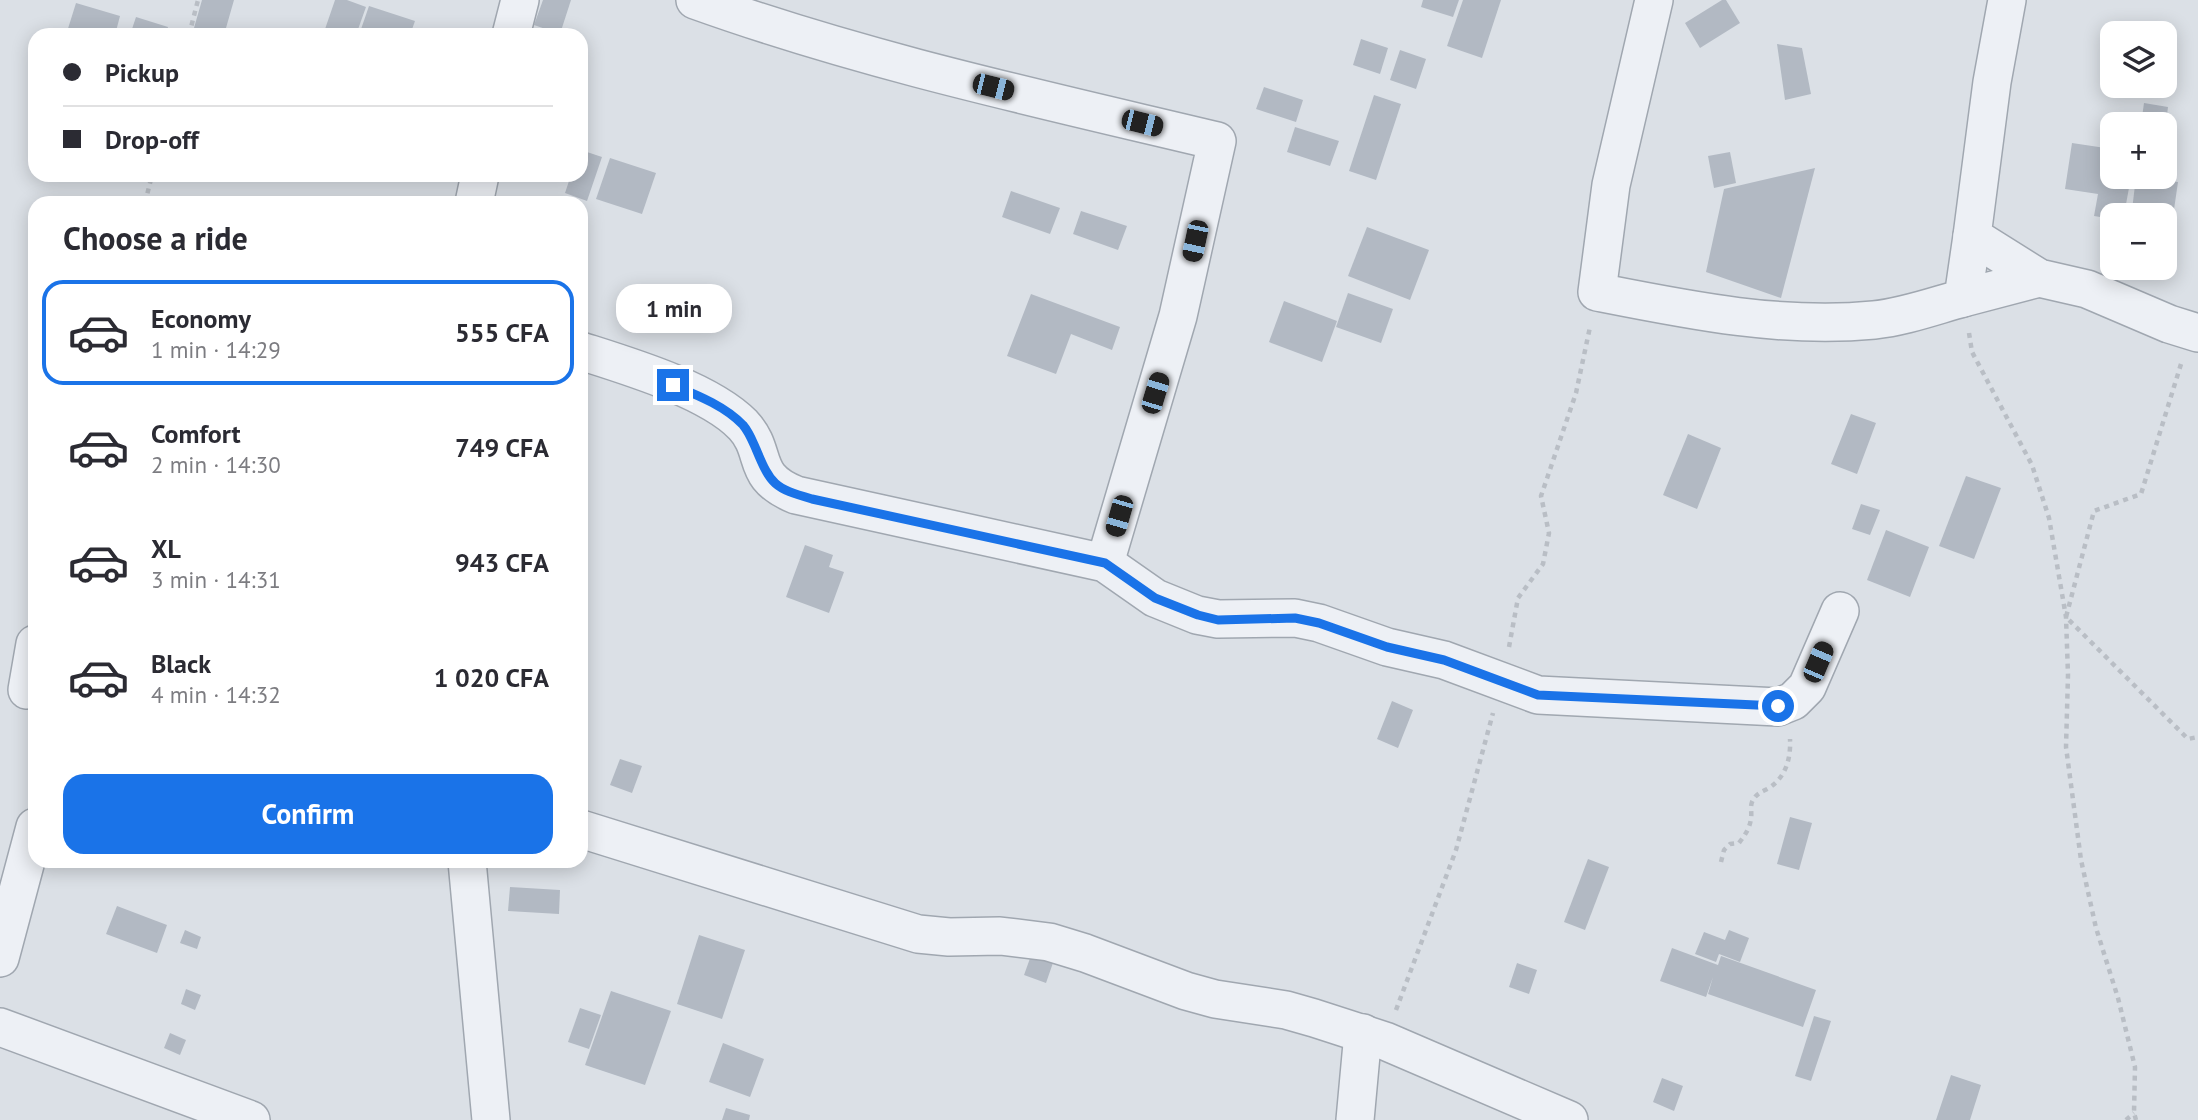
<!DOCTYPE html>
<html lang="en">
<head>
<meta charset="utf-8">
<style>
  :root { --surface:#fff; --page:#f2f2f3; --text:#2b2b33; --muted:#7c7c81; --line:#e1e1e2; --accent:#1a73e8 }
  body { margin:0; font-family:"PT Sans",sans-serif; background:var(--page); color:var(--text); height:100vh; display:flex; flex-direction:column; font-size:26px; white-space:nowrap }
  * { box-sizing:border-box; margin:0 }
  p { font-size:23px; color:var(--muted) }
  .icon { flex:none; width:38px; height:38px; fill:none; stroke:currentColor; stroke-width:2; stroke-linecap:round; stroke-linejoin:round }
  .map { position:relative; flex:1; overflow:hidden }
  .details { position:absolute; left:28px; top:196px; width:560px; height:672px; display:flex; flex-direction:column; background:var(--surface); border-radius:21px; box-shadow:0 4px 18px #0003 }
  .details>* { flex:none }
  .top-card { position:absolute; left:28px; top:28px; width:560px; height:154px; border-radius:21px; box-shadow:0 4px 18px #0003; display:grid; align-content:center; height:154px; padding:0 35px; background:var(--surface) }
  .controls { position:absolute; left:2100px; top:21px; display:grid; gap:14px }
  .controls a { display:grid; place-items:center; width:77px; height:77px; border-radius:14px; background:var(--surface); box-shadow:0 4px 18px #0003; font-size:35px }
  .end { position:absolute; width:32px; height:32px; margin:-16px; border:9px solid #1a73e8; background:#fff; box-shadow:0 0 0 4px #fff }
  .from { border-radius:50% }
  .bubble { position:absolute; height:49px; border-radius:21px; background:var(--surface); box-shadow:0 4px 18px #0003; font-size:23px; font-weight:600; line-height:49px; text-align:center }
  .car { position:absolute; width:21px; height:42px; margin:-21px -10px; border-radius:9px; box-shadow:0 0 5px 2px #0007; background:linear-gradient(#222 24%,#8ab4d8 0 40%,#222 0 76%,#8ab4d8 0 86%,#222 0) }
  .top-card b { display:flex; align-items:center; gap:24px; height:66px; font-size:26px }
  .top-card b+b { border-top:2px solid var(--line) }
  .top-card i { width:18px; height:18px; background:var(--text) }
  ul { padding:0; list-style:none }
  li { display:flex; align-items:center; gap:21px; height:105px; margin:0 14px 10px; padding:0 21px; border:4px solid transparent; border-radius:21px }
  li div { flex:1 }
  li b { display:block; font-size:26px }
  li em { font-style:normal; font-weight:600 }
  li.active { border-color:var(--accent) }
  li>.icon { width:63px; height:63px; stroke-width:1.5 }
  h2 { padding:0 35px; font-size:32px; line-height:84px }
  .button { display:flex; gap:14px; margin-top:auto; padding:14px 35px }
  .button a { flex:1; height:80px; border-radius:21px; background:var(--accent); color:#fff; font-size:28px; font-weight:600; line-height:80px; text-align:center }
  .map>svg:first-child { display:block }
</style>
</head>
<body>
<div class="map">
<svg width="2198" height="1120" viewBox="0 0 2198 1120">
  <rect width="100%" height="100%" fill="#dbe0e6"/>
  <!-- building -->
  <g fill="#b2b9c3">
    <polygon points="202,0 234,0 224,35 192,35"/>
    <polygon points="335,0 347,0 366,7 356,35 323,35"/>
    <polygon points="543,0 571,0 560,34 534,25"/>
    <polygon points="1423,0 1459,0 1453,17 1421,7"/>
    <polygon points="1463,0 1501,0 1482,58 1447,46"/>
    <polygon points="1722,0 1726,0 1740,23 1700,48 1685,23"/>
    <polygon points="76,3 120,16 115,35 66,35"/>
    <polygon points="369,6 415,21 410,35 359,35"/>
    <polygon points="136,17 168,27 166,35 130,35"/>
    <polygon points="1361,39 1388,48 1380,74 1353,65"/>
    <polygon points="1777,44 1802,48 1811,94 1785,100"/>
    <polygon points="1400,50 1426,59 1416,89 1390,80"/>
    <polygon points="1264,87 1303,100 1296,122 1256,109"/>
    <polygon points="1374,95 1401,104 1376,180 1349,171"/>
    <polygon points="2144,103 2168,107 2166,124 2141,124"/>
    <polygon points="1295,127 1339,141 1330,166 1287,152"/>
    <polygon points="2072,143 2112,149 2112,177 2131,177 2124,215 2112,215 2112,219 2094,216 2098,194 2065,189"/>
    <polygon points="581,150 602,157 587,201 565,193 571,175 581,175"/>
    <polygon points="1730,152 1736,183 1714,188 1708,156"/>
    <polygon points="610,158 656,173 642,214 596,199"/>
    <polygon points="1815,168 1781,298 1706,272 1724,189"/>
    <polygon points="2136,177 2178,182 2171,230 2165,229 2165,215 2148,215 2149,212 2132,210"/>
    <polygon points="1011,191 1060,208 1050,234 1002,217"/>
    <polygon points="1081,211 1127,226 1118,250 1073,234"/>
    <polygon points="1367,227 1429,250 1410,300 1348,276"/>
    <polygon points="1348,293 1393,309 1381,343 1336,327"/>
    <polygon points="1031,294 1120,327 1112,350 1071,334 1056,374 1007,356"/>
    <polygon points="1284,301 1337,321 1322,362 1269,342"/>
    <polygon points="1851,414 1876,423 1857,474 1831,464"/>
    <polygon points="1688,434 1721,448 1697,509 1663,495"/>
    <polygon points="1966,476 2001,488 1974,559 1939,546"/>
    <polygon points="1861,504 1880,510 1870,535 1852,529"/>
    <polygon points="1886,530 1929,547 1910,597 1867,580"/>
    <polygon points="805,545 833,555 829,567 844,572 829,613 786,597"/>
    <polygon points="1392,701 1413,710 1398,748 1377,739"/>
    <polygon points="620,759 642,766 632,793 610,785"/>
    <polygon points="1790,817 1812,823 1799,870 1777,864"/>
    <polygon points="1588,859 1609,867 1585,930 1564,922"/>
    <polygon points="510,887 560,890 559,914 508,911"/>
    <polygon points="117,906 167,925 157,953 106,934"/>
    <polygon points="185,930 201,937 197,949 180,943"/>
    <polygon points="1729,930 1749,938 1740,962 1719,954 1716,962 1695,954 1704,932 1725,940"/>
    <polygon points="699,935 745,950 722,1019 677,1004"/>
    <polygon points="1672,948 1718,965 1721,956 1816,990 1803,1027 1708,994 1713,977 1706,997 1660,981"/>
    <polygon points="1033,950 1055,957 1046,983 1024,975"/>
    <polygon points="1517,963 1537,970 1529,994 1509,987"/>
    <polygon points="186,989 201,995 195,1010 181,1004"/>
    <polygon points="611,991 671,1011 645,1085 585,1065"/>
    <polygon points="580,1008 601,1015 589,1049 568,1042"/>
    <polygon points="1814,1016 1831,1021 1811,1081 1795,1076"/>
    <polygon points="170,1033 186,1040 180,1055 164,1048"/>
    <polygon points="723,1043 764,1059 750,1097 709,1082"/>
    <polygon points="1951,1075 1981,1085 1970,1120 1936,1120"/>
    <polygon points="1662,1078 1683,1086 1674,1111 1653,1102"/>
    <polygon points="726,1108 750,1115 749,1120 722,1120"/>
  </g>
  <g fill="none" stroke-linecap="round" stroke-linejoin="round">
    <defs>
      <g id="street">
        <path d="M 695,0 C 865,61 1041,99 1217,141 L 1178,316 L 1105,563"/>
        <path d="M 1654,0 L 1611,185 L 1597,292 C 1688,310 1781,329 1874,320 C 1904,317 1934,306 1963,298 L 1972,236"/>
        <polyline points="2007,0 1992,82 1972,236 2039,278 2087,289 2169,324 2198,333"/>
        <polyline points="511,35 520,0"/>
        <polyline points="474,203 480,175"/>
        <polyline points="1963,298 2039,278"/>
        <path d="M 581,351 C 628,366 709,390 743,425 C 769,453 749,476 796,495 L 1105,563 L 1155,598 L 1197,615 L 1218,619 L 1295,618 L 1319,623 L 1387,647 L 1444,660 L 1538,695 L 1778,707 L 1793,701 L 1807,687 L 1840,611"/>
        <polyline points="27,690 35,644"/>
        <polyline points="581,829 918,934 949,937 1000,936 1049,942 1085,953 1186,991 1215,999 1286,1010 1314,1018 1385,1041 1569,1120"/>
        <polyline points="467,861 491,1120"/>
        <polyline points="0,958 35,827"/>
        <polyline points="0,1027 251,1120"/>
        <polyline points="1355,1120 1363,1033"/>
      </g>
    </defs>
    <!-- street casing -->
    <use href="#street" stroke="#a0a7b0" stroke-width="40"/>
    <!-- path -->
    <g stroke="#b9bec5" stroke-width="4.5" stroke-dasharray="5 5" stroke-linecap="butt">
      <polyline points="189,35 198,0"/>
      <polyline points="145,203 152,175"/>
      <polyline points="1969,333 1972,352 2032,465 2049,518 2066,617 2068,675 2066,747 2081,860 2096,928 2118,998 2135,1067 2134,1113 2136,1120"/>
      <polyline points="2181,364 2141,494 2094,511 2066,617 2188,739 2198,737"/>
      <polyline points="1509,647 1518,598 1543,564 1549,533 1541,496 1576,393 1590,327"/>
      <path d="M 1721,862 L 1724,850 L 1730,844 L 1739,843 C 1745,835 1750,828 1751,818 C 1752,813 1750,807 1752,802 C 1756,793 1762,792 1769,788 C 1786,777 1791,758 1790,739"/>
      <polyline points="1396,1010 1456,850 1493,713"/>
      <polyline points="2126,1120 2134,1113"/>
    </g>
    <!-- street -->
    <use href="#street" stroke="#edf0f5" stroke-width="37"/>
  </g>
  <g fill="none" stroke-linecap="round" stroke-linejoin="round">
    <!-- route -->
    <path stroke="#1a73e8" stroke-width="9" d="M 673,385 C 697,395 725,406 743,425 C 749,432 752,440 756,449 C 771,485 774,488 812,499 L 1105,563 L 1155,598 L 1198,615 L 1218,620 L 1295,618 L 1319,623 L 1387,647 L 1444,660 L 1538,695 L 1778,706"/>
  </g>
</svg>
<div class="controls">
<a><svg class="icon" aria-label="layers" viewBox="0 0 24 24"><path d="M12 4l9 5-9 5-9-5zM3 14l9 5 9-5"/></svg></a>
<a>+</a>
<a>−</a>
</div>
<i class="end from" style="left:1778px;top:706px"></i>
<i class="end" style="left:673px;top:385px"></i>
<div class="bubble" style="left:616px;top:284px;width:116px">1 min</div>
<i class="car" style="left:993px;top:87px;rotate:104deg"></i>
<i class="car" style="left:1142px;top:123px;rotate:104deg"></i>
<i class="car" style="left:1195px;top:241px;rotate:192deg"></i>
<i class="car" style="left:1155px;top:393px;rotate:17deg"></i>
<i class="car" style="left:1119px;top:516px;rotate:196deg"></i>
<i class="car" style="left:1818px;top:662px;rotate:23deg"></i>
<div class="top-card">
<b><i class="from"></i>Pickup</b>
<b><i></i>Drop-off</b>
</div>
<section class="details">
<h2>Choose a ride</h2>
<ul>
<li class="active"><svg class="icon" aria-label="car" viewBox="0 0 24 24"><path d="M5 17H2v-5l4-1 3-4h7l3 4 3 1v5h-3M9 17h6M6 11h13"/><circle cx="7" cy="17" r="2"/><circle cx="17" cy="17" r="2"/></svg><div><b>Economy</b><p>1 min · 14:29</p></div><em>555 CFA</em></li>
<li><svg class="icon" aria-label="car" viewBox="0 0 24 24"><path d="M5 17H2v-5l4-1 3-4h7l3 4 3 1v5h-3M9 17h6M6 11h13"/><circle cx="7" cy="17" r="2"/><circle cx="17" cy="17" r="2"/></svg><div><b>Comfort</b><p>2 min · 14:30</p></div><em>749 CFA</em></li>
<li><svg class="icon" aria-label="car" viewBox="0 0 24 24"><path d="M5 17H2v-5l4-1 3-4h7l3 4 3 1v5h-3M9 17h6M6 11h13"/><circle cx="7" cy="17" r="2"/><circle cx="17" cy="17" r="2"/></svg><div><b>XL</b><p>3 min · 14:31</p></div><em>943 CFA</em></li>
<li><svg class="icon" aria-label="car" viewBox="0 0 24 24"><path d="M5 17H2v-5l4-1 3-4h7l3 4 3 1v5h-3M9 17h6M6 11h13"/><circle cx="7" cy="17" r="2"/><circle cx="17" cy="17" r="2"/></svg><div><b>Black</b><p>4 min · 14:32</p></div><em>1 020 CFA</em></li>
</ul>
<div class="button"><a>Confirm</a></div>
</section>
</div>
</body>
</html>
